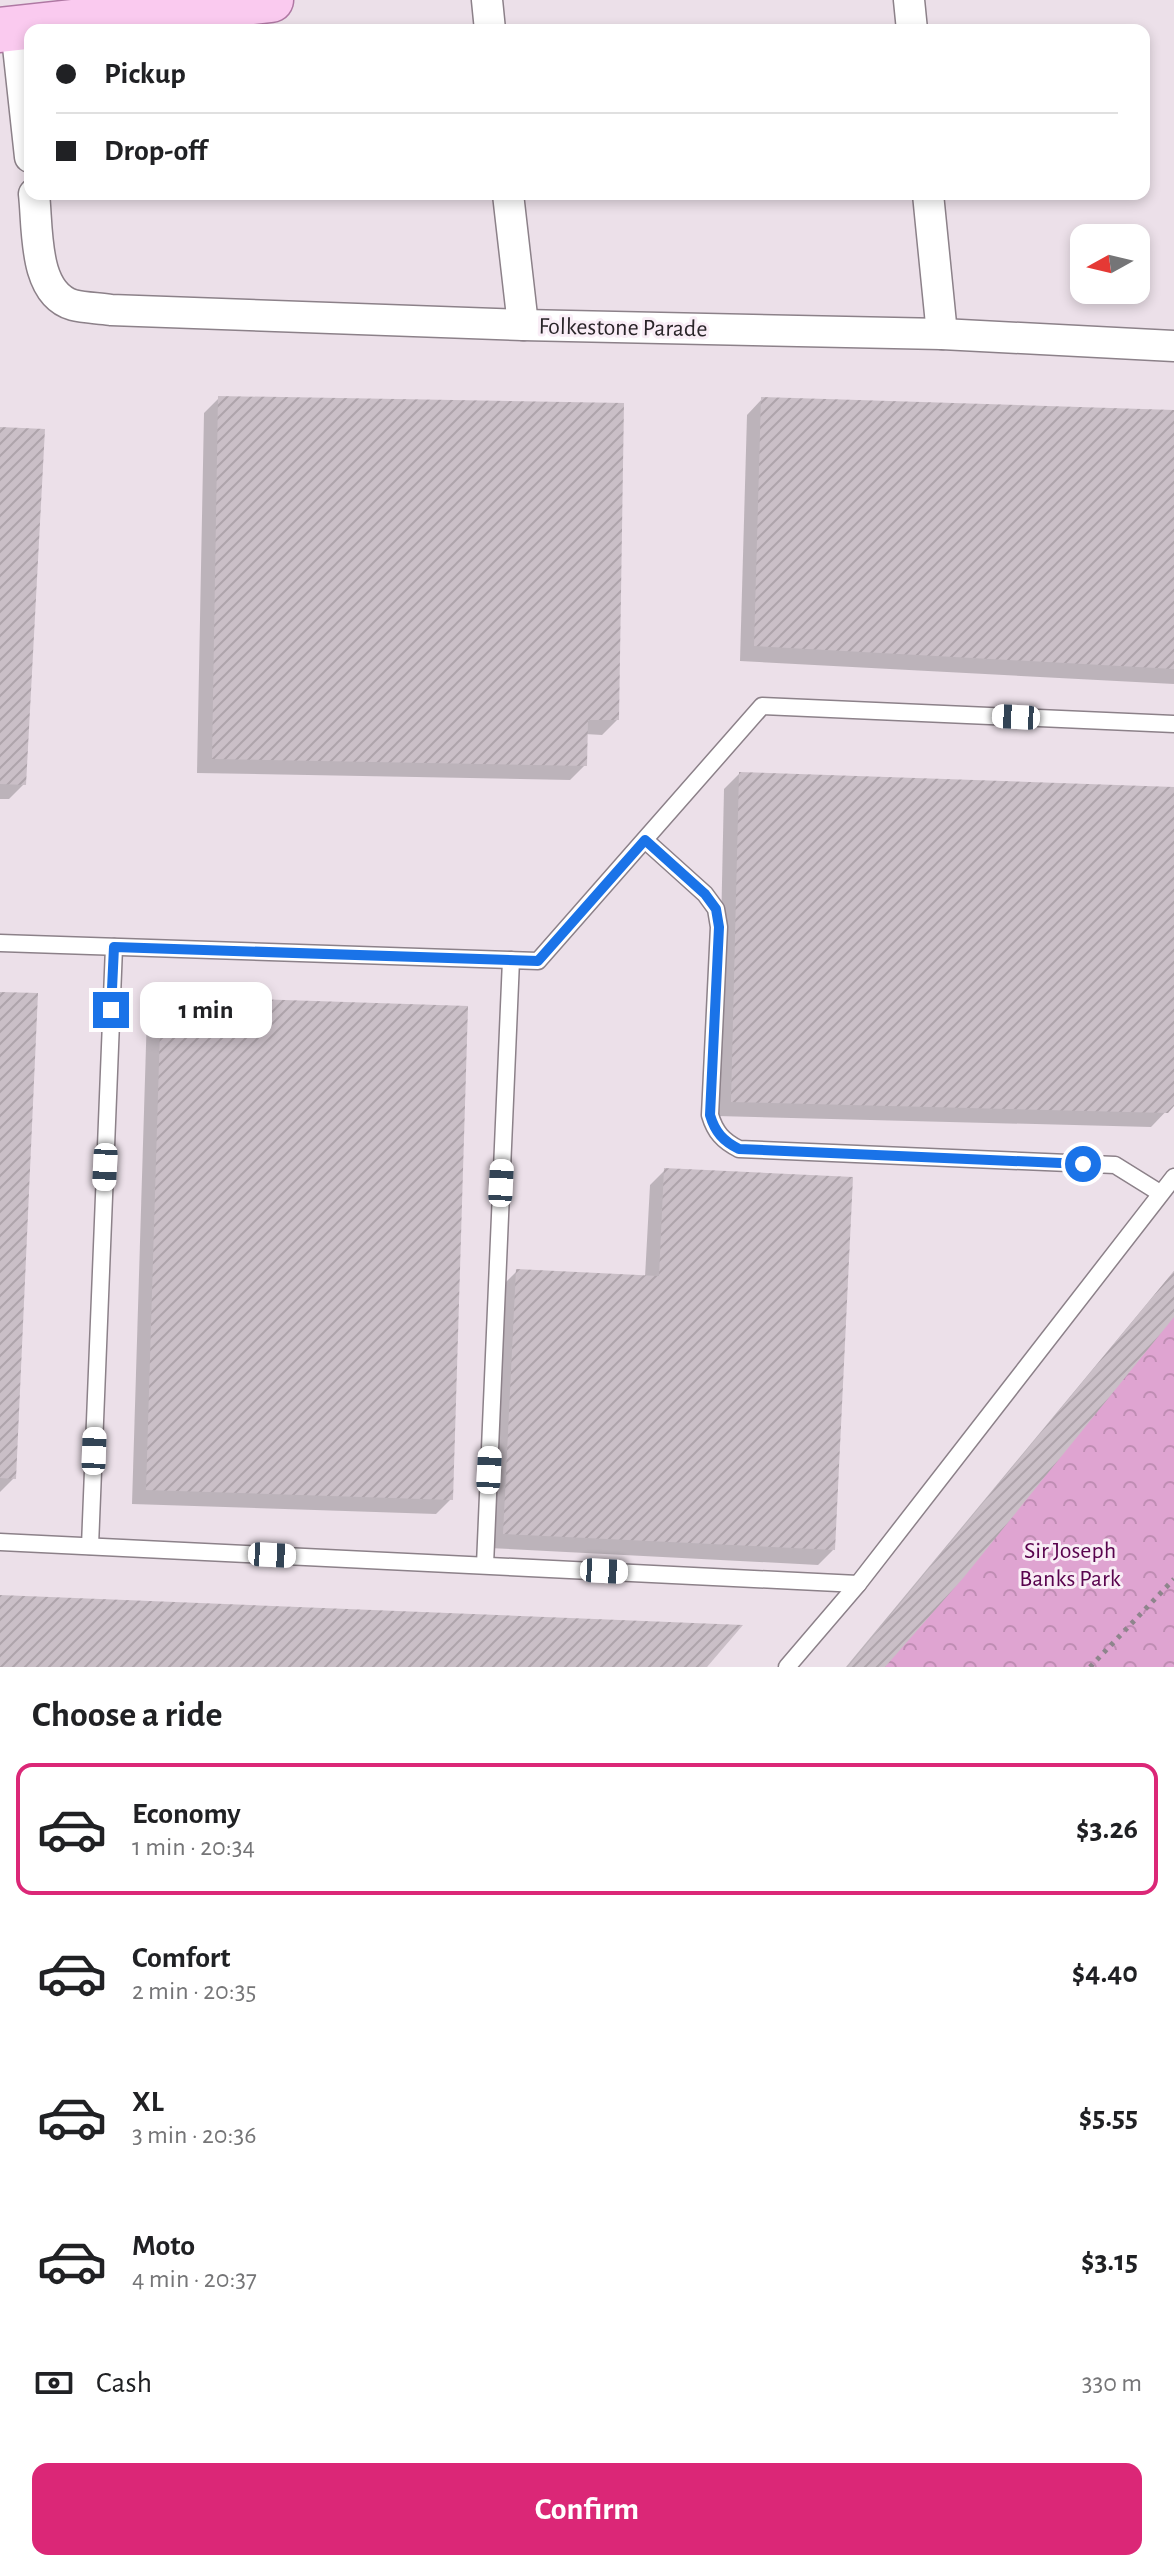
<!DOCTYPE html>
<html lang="en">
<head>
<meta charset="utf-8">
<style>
  :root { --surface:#fff; --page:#f6f6f6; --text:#202124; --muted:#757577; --line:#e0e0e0; --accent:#db2777 }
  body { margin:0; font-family:"Alegreya Sans",sans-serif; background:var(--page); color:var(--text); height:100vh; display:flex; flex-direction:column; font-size:30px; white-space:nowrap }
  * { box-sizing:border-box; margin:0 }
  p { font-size:26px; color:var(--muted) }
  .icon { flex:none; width:44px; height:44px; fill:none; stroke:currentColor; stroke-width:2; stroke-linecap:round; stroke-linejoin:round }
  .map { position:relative; height:1667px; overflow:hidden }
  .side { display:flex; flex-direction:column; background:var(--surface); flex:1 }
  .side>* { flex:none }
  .banner { position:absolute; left:24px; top:24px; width:1126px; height:176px; border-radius:16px; box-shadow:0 4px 12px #0003; display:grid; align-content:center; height:176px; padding:0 32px; background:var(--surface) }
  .needle { width:52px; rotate:262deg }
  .buttons { position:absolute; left:1070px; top:224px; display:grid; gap:16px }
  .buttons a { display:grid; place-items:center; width:80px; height:80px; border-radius:16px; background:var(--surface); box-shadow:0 4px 12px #0003; font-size:40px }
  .end { position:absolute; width:36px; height:36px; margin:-18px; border:10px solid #1a73e8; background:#fff; box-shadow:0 0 0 4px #fff }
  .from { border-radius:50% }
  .bubble { position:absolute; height:56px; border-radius:16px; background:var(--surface); box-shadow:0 4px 12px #0003; font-size:26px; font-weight:600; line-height:56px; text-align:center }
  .car { position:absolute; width:24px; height:48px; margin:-24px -12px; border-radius:10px; box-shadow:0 0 6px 2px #0007; background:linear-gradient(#fff 24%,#345 0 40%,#fff 0 76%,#345 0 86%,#fff 0) }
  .banner b { display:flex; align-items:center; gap:28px; height:76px; font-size:30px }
  .banner b+b { border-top:2px solid var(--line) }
  .banner i { width:20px; height:20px; background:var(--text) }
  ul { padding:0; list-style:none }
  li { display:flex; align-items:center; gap:24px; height:132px; margin:0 16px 12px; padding:0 16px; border:4px solid transparent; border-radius:16px }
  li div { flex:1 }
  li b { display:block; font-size:30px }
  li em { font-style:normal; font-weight:600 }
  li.on { border-color:var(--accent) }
  li>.icon { width:72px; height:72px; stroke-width:1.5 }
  h2 { padding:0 32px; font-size:36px; line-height:96px }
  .pay { display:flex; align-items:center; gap:20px; height:88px; padding:0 32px; font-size:30px }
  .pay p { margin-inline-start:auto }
  .primary-button { display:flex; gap:16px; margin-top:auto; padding:16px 32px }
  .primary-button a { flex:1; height:92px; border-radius:16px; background:var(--accent); color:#fff; font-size:32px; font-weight:600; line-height:92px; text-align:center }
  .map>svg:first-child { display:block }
</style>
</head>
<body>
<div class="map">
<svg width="1174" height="1667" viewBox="0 0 1174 1667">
  <defs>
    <pattern id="park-crowns" width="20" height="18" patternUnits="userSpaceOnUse" patternTransform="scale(2)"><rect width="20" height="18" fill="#dfa4d1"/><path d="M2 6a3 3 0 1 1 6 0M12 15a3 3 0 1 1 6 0" fill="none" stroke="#bf8db3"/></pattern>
    <pattern id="building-hatch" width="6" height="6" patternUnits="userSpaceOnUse" patternTransform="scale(2)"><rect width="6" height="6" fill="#cabfc7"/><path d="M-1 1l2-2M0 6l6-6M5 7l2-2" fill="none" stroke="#aea4ab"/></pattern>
  </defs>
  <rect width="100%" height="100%" fill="#ece0e9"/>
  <!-- park -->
  <polygon fill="url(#park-crowns)" points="1174,1275 1174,1667 850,1667"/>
  <!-- shadow -->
  <g fill="#0003">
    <polygon points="219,398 617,720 602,735 585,734 585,765 570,780 197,773 204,413"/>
    <polygon points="762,399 1174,412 1174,684 740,661 747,415"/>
    <polygon points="0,429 24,784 9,799 0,799"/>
    <polygon points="739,774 1174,789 1174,1103 1151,1127 717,1116 724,789"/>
    <polygon points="0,994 14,1478 0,1492"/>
    <polygon points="162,998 451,1499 436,1514 132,1504 147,1013"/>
    <polygon points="665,1170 833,1550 818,1565 489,1548 502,1286 517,1271 645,1277 650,1185"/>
    <polygon points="1174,1271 1174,1315 883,1667 846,1667"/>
  </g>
  <!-- building -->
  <g fill="url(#building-hatch)">
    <polygon points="218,396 624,403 619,720 588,720 587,766 212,759"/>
    <polygon points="761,397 1174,410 1174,669 754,646"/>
    <polygon points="0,427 45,429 26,785 0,784"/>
    <polygon points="739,772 1174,787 1174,1106 1168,1113 731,1102"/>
    <polygon points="0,992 38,993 16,1479 0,1478"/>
    <polygon points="161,996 468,1006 453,1500 146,1490"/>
    <polygon points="664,1168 853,1177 835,1550 503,1534 516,1269 659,1276"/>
    <polygon points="1174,1271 1174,1317 964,1577 885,1667 848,1667"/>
    <polygon points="0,1595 743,1625 707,1667 0,1667"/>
  </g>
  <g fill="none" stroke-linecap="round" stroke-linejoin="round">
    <defs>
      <g id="service">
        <path d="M 645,840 L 705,894 L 716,909 L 719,927 L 710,1115 C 715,1132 723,1141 739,1149 L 1115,1165 L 1160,1193"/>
        <polyline points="0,943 538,961 762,706 1174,724"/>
        <polyline points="0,1542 858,1584"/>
        <polyline points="90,1546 114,947"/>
        <polyline points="485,1565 511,960"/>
        <polyline points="787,1667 858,1584 1174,1177"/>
      </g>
      <g id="minor">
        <polyline points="487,0 490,30"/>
        <polyline points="909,0 912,30"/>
        <polyline points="16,28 30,157"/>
        <path d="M 34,194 C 38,229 33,293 73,305 C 85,308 99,308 111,310 L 523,325 L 942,334 L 1174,346"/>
        <polyline points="508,194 523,325"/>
        <polyline points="928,194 942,334"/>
      </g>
      <polyline id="primary" points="0,30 271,0"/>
    </defs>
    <!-- service casing -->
    <use href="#service" stroke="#8c8189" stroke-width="19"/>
    <!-- minor casing -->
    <use href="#minor" stroke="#8c8189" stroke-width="33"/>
    <!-- primary casing -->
    <use href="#primary" stroke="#af78a3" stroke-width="47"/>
    <!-- path -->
    <polyline stroke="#8e858c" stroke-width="5" stroke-dasharray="4 6" stroke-linecap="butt" points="1090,1667 1174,1579"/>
    <!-- service -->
    <use href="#service" stroke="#fff" stroke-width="16"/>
    <!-- minor -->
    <use href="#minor" stroke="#fff" stroke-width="30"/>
    <!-- primary -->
    <use href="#primary" stroke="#facaef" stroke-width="44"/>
  </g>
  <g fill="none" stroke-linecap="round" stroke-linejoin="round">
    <!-- route -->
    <path stroke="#1a73e8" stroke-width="10" d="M 111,1010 L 114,947 L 538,961 L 645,840 L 705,894 L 716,909 L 719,927 L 710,1115 C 715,1132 723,1141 739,1149 L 1083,1164"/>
  </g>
  <g text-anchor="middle" stroke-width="6" stroke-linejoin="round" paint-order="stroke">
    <!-- street labels -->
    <g font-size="24" fill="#292428" stroke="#f9edf6">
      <text transform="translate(623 327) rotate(1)" y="8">Folkestone Parade</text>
    </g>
    <!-- park labels -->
    <g font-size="24" fill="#58034d" stroke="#f9edf6">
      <text x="1070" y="1558">Sir Joseph<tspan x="1070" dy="28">Banks Park</tspan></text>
    </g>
  </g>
</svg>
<div class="buttons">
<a><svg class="needle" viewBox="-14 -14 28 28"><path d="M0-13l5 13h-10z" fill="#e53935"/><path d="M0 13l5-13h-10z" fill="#757577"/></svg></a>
</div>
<i class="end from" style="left:1083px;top:1164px"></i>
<i class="end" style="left:111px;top:1010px"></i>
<div class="bubble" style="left:140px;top:982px;width:132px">1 min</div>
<i class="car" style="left:1016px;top:717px;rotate:273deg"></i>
<i class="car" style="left:105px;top:1167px;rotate:183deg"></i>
<i class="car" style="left:501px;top:1183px;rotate:3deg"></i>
<i class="car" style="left:94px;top:1451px;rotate:2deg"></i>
<i class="car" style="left:489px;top:1470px;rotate:3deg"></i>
<i class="car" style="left:272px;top:1555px;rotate:93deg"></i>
<i class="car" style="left:604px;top:1571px;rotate:93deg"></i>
<div class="banner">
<b><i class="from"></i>Pickup</b>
<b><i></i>Drop-off</b>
</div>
</div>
<section class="side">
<h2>Choose a ride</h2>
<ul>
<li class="on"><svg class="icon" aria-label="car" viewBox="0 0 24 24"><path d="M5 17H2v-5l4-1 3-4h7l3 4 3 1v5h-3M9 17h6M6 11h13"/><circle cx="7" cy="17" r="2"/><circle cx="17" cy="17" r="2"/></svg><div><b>Economy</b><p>1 min · 20:34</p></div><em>$3.26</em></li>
<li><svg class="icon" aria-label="car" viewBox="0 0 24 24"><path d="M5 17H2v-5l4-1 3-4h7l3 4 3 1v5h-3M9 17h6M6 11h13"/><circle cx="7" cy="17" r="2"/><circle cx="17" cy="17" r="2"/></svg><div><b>Comfort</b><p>2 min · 20:35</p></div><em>$4.40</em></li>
<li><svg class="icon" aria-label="car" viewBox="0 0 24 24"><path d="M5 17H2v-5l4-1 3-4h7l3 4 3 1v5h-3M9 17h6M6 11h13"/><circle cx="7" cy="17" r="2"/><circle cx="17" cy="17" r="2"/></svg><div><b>XL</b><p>3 min · 20:36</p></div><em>$5.55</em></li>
<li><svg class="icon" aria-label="car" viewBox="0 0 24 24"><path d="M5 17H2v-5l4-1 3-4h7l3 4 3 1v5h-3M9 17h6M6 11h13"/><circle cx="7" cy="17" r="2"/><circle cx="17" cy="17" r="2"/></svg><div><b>Moto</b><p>4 min · 20:37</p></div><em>$3.15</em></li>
</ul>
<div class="pay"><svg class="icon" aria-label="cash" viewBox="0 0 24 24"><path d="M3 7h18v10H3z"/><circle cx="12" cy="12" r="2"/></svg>Cash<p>330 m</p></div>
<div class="primary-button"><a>Confirm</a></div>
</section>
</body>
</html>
